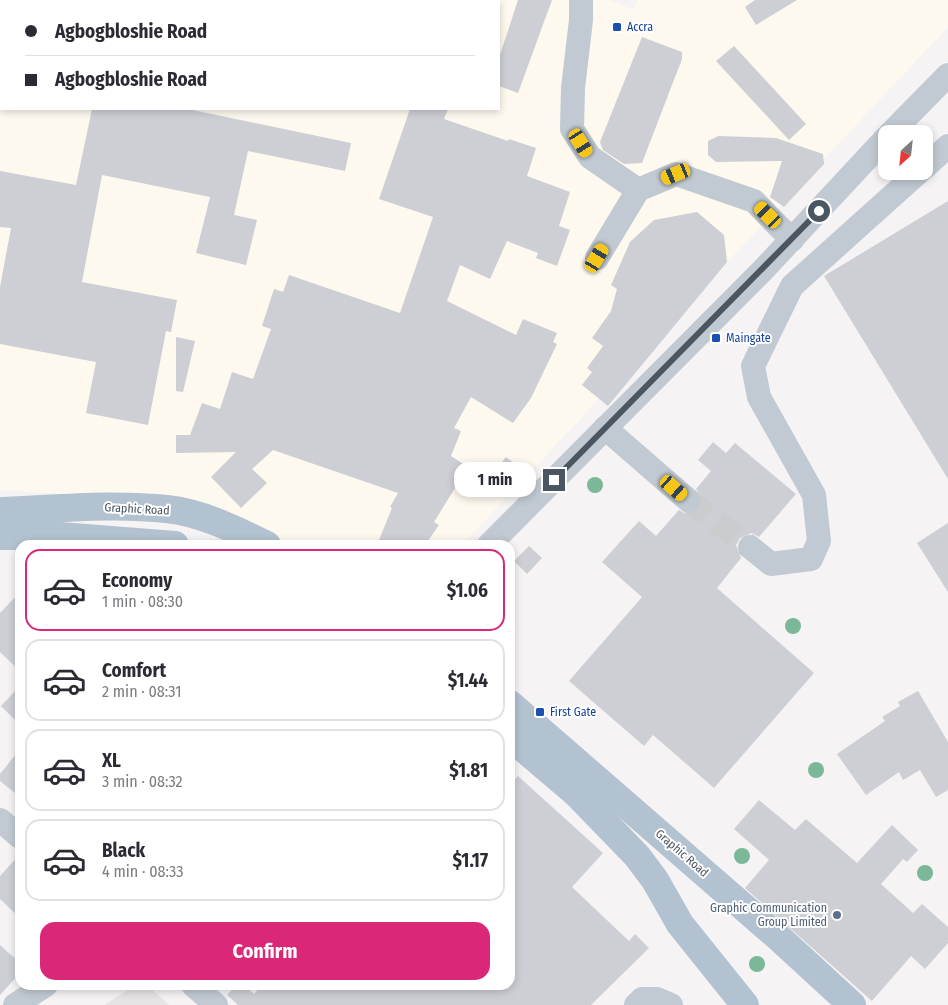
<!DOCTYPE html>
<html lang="en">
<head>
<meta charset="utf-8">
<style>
  :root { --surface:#fff; --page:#f2f2f3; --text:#2b2b33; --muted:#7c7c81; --line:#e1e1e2; --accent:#db2777 }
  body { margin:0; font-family:"Fira Sans Condensed",sans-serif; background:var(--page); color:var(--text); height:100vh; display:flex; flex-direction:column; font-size:19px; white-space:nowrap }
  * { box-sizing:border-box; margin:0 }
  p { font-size:16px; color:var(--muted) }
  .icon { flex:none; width:28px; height:28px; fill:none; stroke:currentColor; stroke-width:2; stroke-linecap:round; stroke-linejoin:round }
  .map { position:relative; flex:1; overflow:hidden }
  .drawer { position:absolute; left:15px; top:540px; width:500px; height:450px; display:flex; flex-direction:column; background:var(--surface); border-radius:15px; box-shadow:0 2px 8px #0003 }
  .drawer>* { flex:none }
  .banner { position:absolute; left:0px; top:0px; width:500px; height:110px; box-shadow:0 2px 8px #0003; display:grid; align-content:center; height:110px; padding:0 25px; background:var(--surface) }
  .needle { width:32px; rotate:207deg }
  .buttons { position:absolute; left:878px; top:125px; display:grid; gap:10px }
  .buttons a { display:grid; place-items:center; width:55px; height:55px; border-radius:10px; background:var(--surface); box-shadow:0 2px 8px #0003; font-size:25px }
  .end { position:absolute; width:22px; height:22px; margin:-11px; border:6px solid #4a5661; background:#fff; box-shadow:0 0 0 2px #fff }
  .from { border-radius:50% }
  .bubble { position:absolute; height:35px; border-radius:15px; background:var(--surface); box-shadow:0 2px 8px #0003; font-size:16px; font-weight:700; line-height:35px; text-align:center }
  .car { position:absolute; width:15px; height:30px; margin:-15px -8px; border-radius:6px; box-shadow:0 0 4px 1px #0007; background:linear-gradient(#f5c518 24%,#345 0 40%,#f5c518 0 76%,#345 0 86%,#f5c518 0) }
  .banner b { display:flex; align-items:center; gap:18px; height:48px; font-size:19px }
  .banner b+b { border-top:1px solid var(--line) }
  .banner i { width:12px; height:12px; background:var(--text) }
  ul { padding:9px 0 0; list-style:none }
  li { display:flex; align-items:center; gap:15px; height:82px; margin:0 10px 8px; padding:0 15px; border:2px solid var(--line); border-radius:15px }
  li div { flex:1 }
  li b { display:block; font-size:19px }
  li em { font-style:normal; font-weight:700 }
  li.selected { border-color:var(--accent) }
  li>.icon { width:45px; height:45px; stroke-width:1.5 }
  .cta { display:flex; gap:10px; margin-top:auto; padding:10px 25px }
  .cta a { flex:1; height:58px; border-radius:15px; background:var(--accent); color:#fff; font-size:20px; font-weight:700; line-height:58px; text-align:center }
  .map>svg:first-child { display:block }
</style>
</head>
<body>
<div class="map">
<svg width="948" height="1005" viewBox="0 0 948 1005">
  <rect width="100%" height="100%" fill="#f5f3f3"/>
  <!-- commercial -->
  <path fill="#fdf9ef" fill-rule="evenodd" d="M 0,0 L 610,0 L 634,10 L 637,0 L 948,0 L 948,27 L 462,545 L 287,545 L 257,528 L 158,500 L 0,490 ZM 1,1 L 499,1 L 499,109 L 1,109 Z"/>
  <!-- education -->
  <polygon fill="#e6e4e5" points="136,985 147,985 169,1005 104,1005"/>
  <!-- building -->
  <g fill="#cdcfd5">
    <polygon points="518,0 552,0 518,93 499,86 499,58"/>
    <polygon points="755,0 797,0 756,25 745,7"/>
    <polygon points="642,37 682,52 682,59 642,163 624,164 603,150 600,142"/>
    <polygon points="734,46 806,124 789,140 716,61"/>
    <polygon points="92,109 188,109 351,143 345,171 248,151 234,215 257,220 246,265 196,253 210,197 102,175 82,282 177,300 171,332 166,331 148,425 86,413 96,362 0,344 0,287 11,228 0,227 0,171 76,185"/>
    <polygon points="410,109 448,109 444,119 508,141 509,139 536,148 527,176 570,192 559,226 570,230 557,266 536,258 538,253 507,241 490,279 460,265 447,301 516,335 523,319 557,333 553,342 557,344 531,398 513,423 471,397 454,428 461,431 451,456 468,467 434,522 439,525 425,545 377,545 392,508 390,507 398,493 273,450 252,469 267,483 241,508 211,477 236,452 176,453 176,435 190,435 202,403 220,409 232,372 253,379 271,329 262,326 274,289 283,292 289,275 400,313 433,217 379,199"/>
    <polygon points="718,136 776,138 823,154 824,164 784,207 770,197 782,161 716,162 708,155 708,141"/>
    <polygon points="948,201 948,479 824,276"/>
    <polygon points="697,212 724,235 727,262 608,406 582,385 592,372 587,368 603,346 592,338 611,311 617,289 611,285 630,242 654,220"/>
    <polygon points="176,337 195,341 183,392 176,391"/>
    <polygon points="713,442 726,453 735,443 796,494 759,537 752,533 740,538 736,545 741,558 717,588 814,673 714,788 653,735 644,746 569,681 642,597 602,562 639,521 656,536 679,510 686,514 698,509 701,503 701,496 696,489 711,471 698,460"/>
    <polygon points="506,457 520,468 500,494 486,483"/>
    <polygon points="948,523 948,592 917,543"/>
    <polygon points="529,546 542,558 527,574 514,561"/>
    <polygon points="20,592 20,671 0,652 0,613"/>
    <polygon points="20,686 20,725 1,706"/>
    <polygon points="918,691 948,742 948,790 936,797 920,770 903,780 899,772 866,795 837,754 885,721 882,717 900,706 898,702"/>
    <polygon points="20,749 20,797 0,781 0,774"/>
    <polygon points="518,776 603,853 572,887 629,941 635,934 649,948 591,1005 238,1005 227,995 236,985 244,985 254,994 262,985 510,985 510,785"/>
    <polygon points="759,800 795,830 806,819 857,863 892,825 918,850 907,862 903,859 881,884 913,913 922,904 940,920 948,927 948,943 925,969 911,956 872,1001 745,888 769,860 734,829"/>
    <polygon points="20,854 20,918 0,899 0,876"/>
    <polygon points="0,945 20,963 20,973 0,995"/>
  </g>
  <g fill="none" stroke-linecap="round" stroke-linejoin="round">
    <!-- minor-tunnel -->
    <polyline stroke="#caccce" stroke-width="24" stroke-dasharray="24 12" stroke-linecap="butt" points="688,500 750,547"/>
    <!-- minor -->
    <g stroke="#c1cad2" stroke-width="24">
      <polyline points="581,0 581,20 573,88 572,129 590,157 638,190"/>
      <polyline points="46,1 46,0"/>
      <polyline points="408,1 408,0"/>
      <polyline points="0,18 1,19"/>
      <polyline points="0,66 1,67"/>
      <polyline points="890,134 948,75"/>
      <polyline points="924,168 948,146"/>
      <polyline points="597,258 638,190 676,174 754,201 792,240"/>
      <polyline points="605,428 688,500"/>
      <polyline points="489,545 763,270 886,138"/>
      <polyline points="750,547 771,564 811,559 819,541 814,495 759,397 753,366 792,286 920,171"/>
      <polyline points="0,820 20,837"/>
      <polyline points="193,985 216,1005"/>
      <polyline points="15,1005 46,985"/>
      <polyline points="636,1005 642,999 657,999 671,1005"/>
    </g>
    <!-- major -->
    <g stroke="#b3c2d1" stroke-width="28">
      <path d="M 0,511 C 55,509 112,503 167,509 C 203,513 236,530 267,545"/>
      <polyline points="0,536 60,536 175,545"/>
      <polyline points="510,704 778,937 852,1005"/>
      <polyline points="510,737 576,793 637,856 655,880 680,924 745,1005"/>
    </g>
  </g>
  <!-- trees -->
  <g fill="#7bb799">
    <circle cx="595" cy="485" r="8"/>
    <circle cx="793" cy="626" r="8"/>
    <circle cx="816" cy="770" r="8"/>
    <circle cx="742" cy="856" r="8"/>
    <circle cx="925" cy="873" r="8"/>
    <circle cx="757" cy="964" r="8"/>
  </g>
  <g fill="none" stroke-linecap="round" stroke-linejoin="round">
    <!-- route -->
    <polyline stroke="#4a5661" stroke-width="6" points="554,480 819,211"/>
  </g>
  <!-- markers -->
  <g fill="#1a4fb4" stroke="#fff" stroke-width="2">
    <rect x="612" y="22" width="10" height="10" rx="2.5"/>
    <rect x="711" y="333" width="10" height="10" rx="2.5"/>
    <rect x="535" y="707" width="10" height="10" rx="2.5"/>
  </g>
  <circle fill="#5c6f8a" stroke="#fff" stroke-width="2" cx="837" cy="915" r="5"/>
  <g text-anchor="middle" stroke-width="4" stroke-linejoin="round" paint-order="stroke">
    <!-- transit labels -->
    <g font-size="12" fill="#164399" stroke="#fff" text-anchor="start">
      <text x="627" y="31">Accra</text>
      <text x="726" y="342">Maingate</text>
      <text x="550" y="716">First Gate</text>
    </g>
    <!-- street labels -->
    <g font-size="12" fill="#4a5661" stroke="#fff">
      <text transform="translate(137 509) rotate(3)" y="4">Graphic Road</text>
      <text transform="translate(682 853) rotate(41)" y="4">Graphic Road</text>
    </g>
    <!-- service labels -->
    <g font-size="12" fill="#4e5e75" stroke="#fff" text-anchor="end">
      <text x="827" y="912">Graphic Communication<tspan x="827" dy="14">Group Limited</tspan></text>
    </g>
  </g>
</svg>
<div class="buttons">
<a><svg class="needle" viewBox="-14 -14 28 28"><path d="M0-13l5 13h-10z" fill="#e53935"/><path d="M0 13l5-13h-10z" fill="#7c7c81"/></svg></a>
</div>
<i class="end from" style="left:819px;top:211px"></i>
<i class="end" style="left:554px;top:480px"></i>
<div class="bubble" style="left:454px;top:462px;width:82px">1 min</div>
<i class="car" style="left:581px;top:143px;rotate:148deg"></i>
<i class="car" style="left:676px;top:174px;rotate:248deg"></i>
<i class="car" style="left:768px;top:215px;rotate:315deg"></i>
<i class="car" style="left:597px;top:258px;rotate:31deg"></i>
<i class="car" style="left:674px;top:488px;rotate:131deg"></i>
<div class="banner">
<b><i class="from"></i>Agbogbloshie Road</b>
<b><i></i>Agbogbloshie Road</b>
</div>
<section class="drawer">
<ul>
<li class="selected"><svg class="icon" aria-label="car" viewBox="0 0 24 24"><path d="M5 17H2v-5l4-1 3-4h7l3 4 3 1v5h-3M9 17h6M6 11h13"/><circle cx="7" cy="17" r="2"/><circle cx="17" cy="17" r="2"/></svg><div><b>Economy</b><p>1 min · 08:30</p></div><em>$1.06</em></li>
<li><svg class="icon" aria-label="car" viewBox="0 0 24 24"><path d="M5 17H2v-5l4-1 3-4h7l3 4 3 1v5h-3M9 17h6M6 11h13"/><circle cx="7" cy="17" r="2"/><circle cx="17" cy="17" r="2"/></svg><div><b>Comfort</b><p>2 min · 08:31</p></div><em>$1.44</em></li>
<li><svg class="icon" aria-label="car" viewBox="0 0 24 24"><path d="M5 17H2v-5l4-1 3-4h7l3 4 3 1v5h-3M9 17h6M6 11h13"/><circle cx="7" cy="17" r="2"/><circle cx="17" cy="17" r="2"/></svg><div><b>XL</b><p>3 min · 08:32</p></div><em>$1.81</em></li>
<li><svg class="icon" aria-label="car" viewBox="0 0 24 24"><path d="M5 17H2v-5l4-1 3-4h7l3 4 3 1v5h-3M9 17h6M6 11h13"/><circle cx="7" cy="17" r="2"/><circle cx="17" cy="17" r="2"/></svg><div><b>Black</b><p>4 min · 08:33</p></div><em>$1.17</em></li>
</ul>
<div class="cta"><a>Confirm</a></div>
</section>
</div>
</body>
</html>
